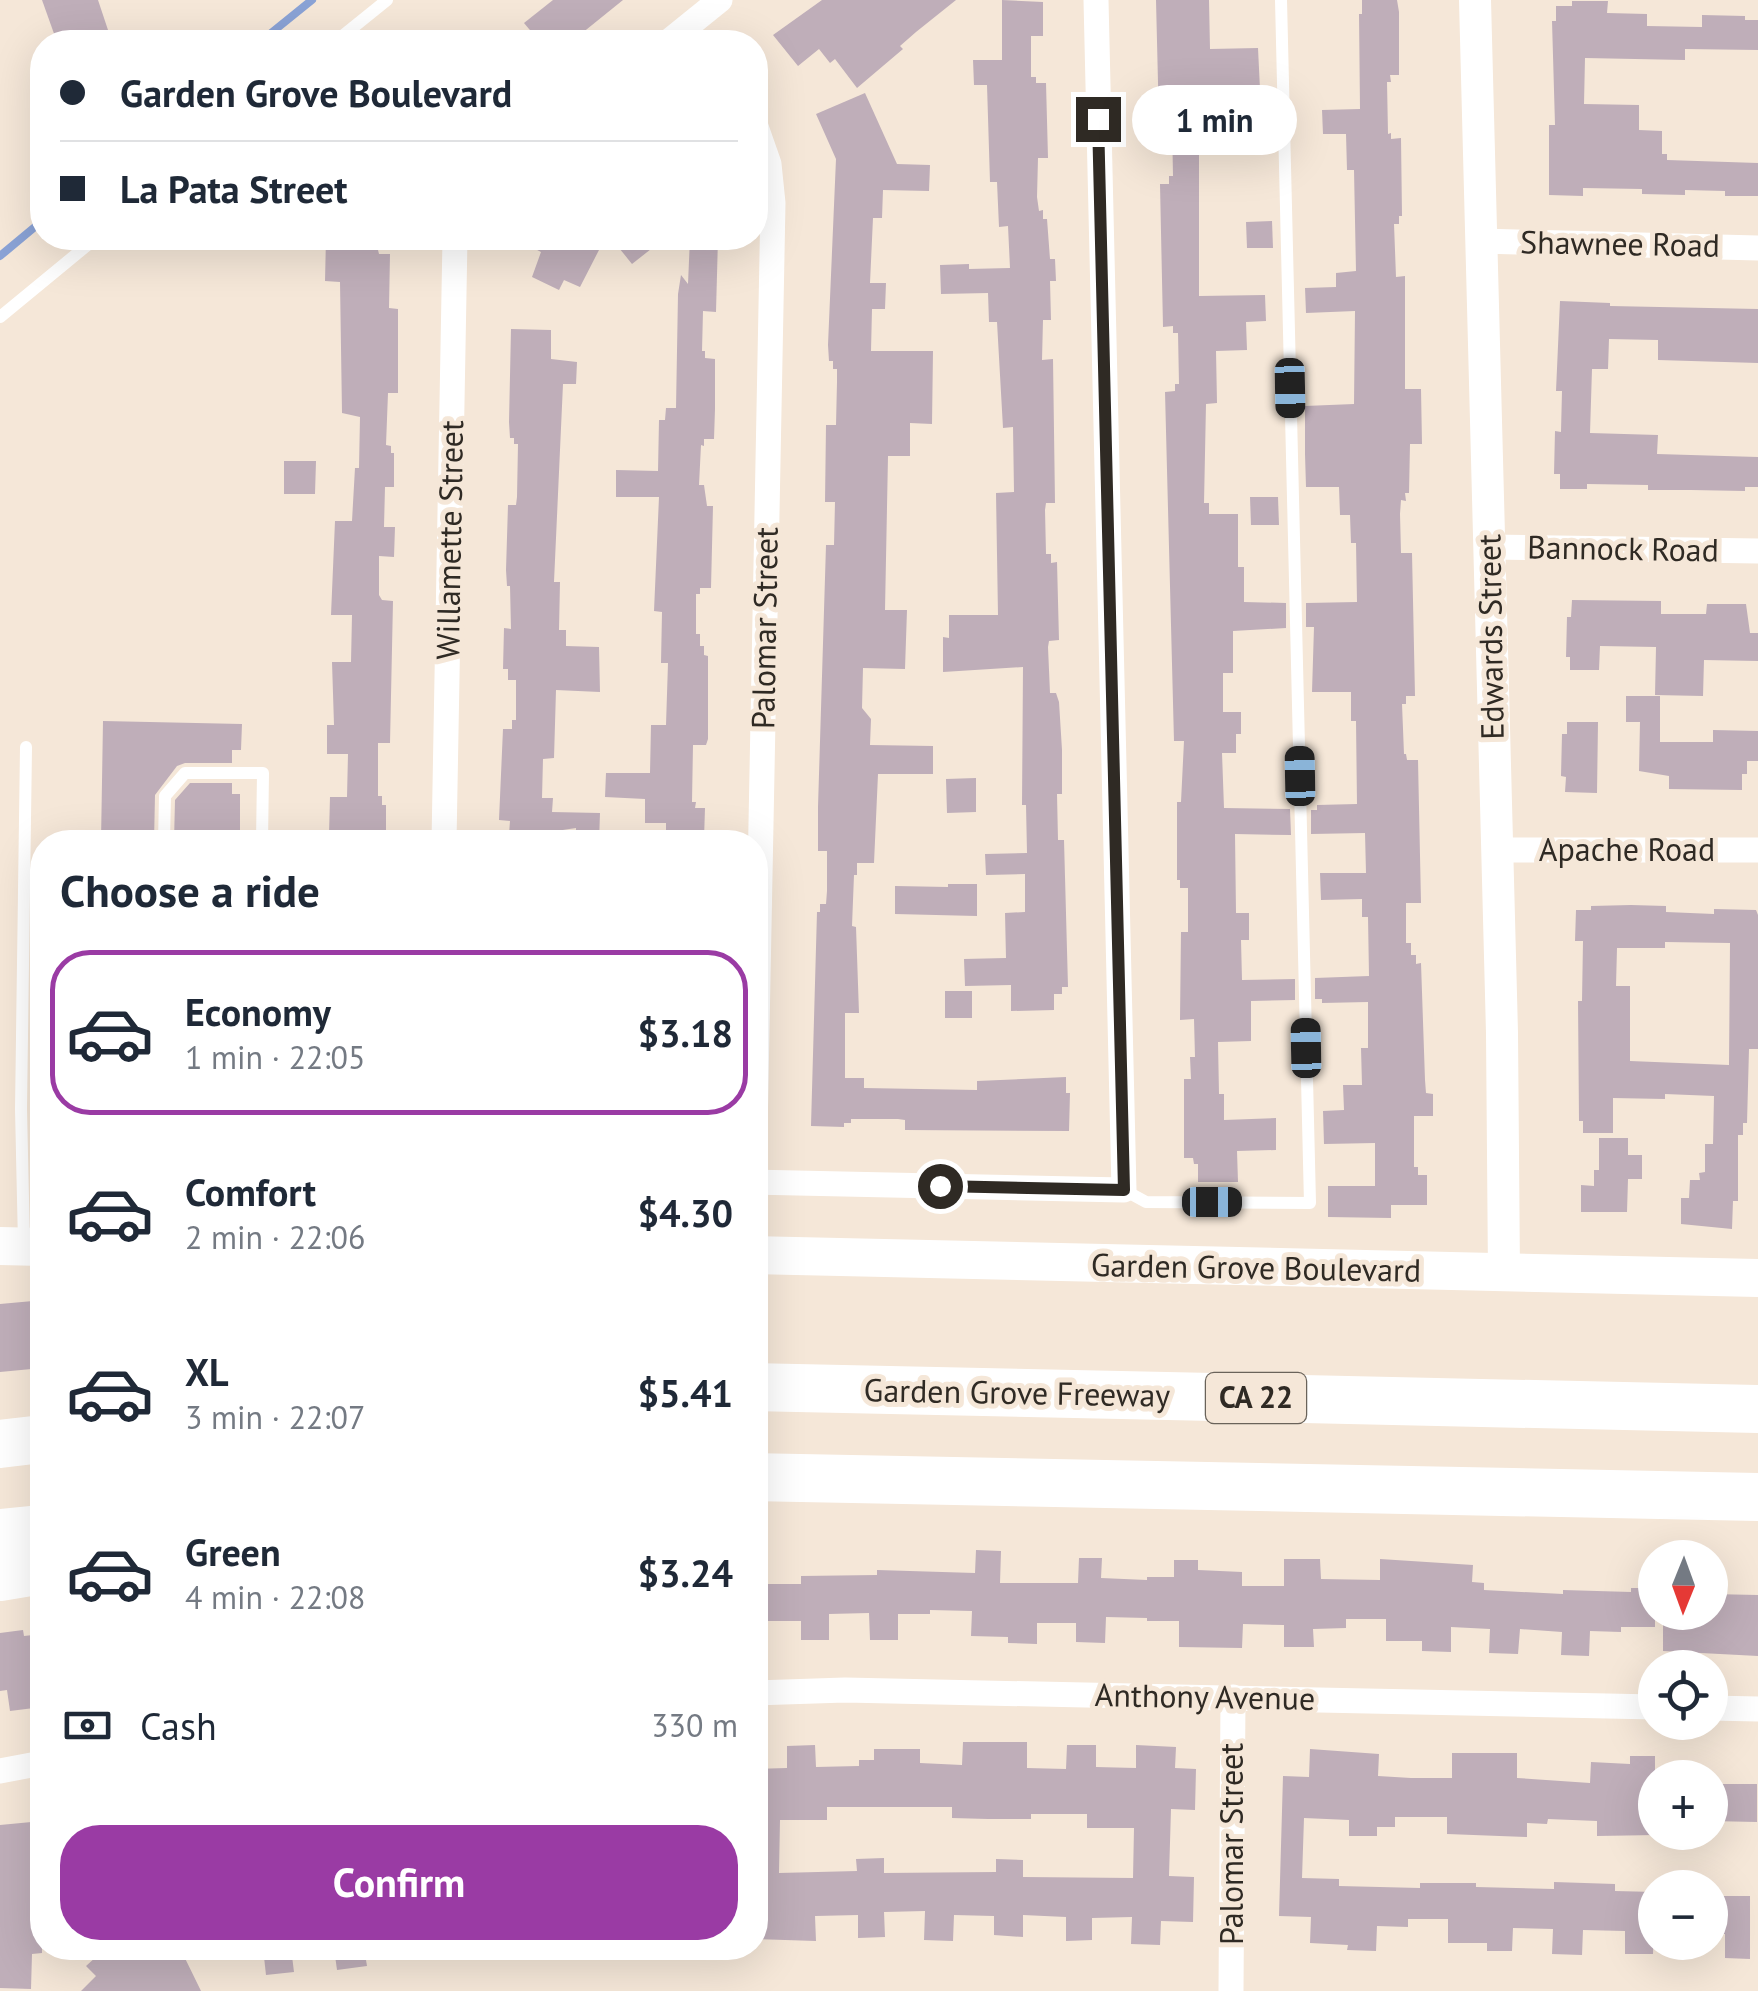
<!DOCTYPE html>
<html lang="en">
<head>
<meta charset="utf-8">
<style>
  :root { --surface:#fff; --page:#f2f2f3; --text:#1f2937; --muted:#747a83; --line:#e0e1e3; --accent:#9a3ba4 }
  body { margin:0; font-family:"PT Sans",sans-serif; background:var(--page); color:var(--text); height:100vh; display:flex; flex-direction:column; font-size:38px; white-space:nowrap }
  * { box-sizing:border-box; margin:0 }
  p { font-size:32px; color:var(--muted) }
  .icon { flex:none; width:55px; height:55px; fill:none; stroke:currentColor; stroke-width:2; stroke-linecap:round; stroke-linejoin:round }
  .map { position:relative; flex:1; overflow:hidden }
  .panel { position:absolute; left:30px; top:830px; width:738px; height:1130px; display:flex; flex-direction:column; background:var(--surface); border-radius:40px; box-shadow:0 10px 40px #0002 }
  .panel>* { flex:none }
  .banner { position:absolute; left:30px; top:30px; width:738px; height:220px; border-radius:40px; box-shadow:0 10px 40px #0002; display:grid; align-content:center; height:220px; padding:0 30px; background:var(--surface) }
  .needle { width:65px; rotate:181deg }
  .tools { position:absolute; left:1638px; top:1540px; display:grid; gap:20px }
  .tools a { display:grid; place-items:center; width:90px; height:90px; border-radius:50%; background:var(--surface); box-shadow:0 10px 40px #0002; font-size:50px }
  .end { position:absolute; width:45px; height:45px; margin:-22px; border:12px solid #2f2a24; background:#fff; box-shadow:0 0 0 5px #fff }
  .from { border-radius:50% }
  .bubble { position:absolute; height:70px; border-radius:35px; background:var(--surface); box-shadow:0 10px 40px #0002; font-size:32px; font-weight:700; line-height:70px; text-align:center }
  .car { position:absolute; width:30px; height:60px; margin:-30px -15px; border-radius:12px; box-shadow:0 0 8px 2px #0007; background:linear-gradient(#222 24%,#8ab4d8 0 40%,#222 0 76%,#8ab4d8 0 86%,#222 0) }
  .banner b { display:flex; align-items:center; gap:35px; height:95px; font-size:38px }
  .banner b+b { border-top:2px solid var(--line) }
  .banner i { width:25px; height:25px; background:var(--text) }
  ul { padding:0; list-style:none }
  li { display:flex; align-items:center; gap:30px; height:165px; margin:0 20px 15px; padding:0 10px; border:5px solid transparent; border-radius:40px }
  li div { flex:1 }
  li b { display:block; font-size:38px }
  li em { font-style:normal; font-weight:700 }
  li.selected { border-color:var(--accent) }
  li>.icon { width:90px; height:90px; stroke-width:1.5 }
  h2 { padding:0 30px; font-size:45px; line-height:120px }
  .pay { display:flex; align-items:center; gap:25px; height:110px; padding:0 30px; font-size:38px }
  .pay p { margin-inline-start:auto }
  .button { display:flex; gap:20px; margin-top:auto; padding:20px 30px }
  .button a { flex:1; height:115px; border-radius:40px; background:var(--accent); color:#fff; font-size:40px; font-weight:700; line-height:115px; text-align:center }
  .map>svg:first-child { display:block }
</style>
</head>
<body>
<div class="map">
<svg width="1758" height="1991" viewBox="0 0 1758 1991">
  <rect width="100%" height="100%" fill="#f5e7d8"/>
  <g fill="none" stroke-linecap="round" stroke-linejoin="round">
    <!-- stream -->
    <g stroke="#8aa2d5" stroke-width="8">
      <polyline points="260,42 312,0"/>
      <polyline points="0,256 42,221"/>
    </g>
  </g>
  <!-- building -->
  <g fill="#bfaeb9" fill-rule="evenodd">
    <polygon points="42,0 98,0 112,42 57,42"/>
    <polygon points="553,0 623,0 571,42 540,42 524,23"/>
    <polygon points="822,0 956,0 916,32 900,46 903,49 857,88 835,59 830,63 819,49 798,66 773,35"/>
    <polygon points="1002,0 1043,2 1043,36 1031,36 1031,77 1036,77 1036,83 1046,83 1048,158 1038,158 1037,197 1039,211 1043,210 1043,219 1047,219 1050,259 1055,259 1056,281 1050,281 1051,320 1043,320 1042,360 1053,359 1055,503 1046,503 1045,510 1046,554 1051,554 1051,563 1057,562 1059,640 1049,641 1048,647 1050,693 1056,693 1059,702 1062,750 1062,794 1057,794 1058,840 1064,840 1068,987 1062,987 1062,994 1054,994 1054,1010 1011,1011 1011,985 965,986 964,959 1006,958 1005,913 1025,912 1025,874 986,875 985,854 1027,853 1026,805 1022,805 1023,667 943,672 943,637 949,638 949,615 998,615 996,493 1014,492 1013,427 1003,428 997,322 989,322 988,293 941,294 940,265 969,264 969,269 1010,268 1008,226 999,227 997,182 990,182 987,85 974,85 973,60 1002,60"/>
    <polygon points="1156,0 1209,0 1210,49 1258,48 1261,110 1213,113 1214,142 1199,142 1199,296 1265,295 1266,321 1246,322 1247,350 1216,351 1217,403 1206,404 1204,503 1209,503 1209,514 1238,514 1238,567 1244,567 1244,602 1286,603 1286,628 1233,631 1233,673 1223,673 1223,712 1241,712 1241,734 1236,734 1236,753 1222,753 1224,808 1290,809 1291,835 1235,834 1236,913 1249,913 1249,940 1241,940 1242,980 1295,979 1295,1000 1251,1001 1251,1041 1218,1042 1219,1094 1224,1094 1224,1120 1276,1118 1276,1150 1237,1151 1238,1182 1198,1182 1198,1164 1194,1164 1193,1158 1184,1158 1184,1079 1191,1079 1190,1057 1195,1057 1194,1019 1180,1020 1181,932 1188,932 1188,888 1180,888 1180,880 1177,880 1177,802 1181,802 1184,741 1174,741 1165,392 1175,391 1175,384 1179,384 1178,333 1173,333 1173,326 1163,327 1160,184 1169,184 1169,176 1173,176 1172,123 1159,124"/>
    <polygon points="1362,0 1397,0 1399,12 1399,75 1390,75 1391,82 1387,82 1388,134 1391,133 1391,139 1401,138 1402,216 1399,216 1399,224 1394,224 1396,277 1405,276 1405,389 1421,389 1422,444 1410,444 1409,493 1405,493 1406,501 1401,500 1400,514 1401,553 1412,553 1415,696 1406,696 1406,704 1402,704 1404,754 1406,754 1407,760 1418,760 1421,903 1406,903 1406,943 1411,943 1411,955 1416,955 1416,964 1421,963 1425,1080 1426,1093 1433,1094 1433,1116 1414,1116 1414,1167 1418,1167 1418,1175 1427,1175 1427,1205 1391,1205 1391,1218 1328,1217 1328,1186 1375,1186 1375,1143 1324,1144 1323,1111 1344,1110 1343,1085 1362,1085 1361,1048 1368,1048 1368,1002 1322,1003 1322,999 1315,999 1315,978 1369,976 1368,917 1362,917 1362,899 1321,900 1320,873 1366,873 1365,833 1311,834 1311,810 1317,810 1317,805 1357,804 1356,721 1351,721 1351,692 1312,692 1314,627 1306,627 1306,603 1357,602 1356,543 1351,543 1350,515 1340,515 1339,487 1306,487 1305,454 1305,406 1354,404 1355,311 1306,313 1305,288 1336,287 1336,273 1356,271 1354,170 1347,170 1346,134 1323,134 1322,110 1360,109 1359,14 1362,14"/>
    <polygon points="1572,1 1608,1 1607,13 1647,14 1647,26 1702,27 1702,15 1745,16 1745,20 1758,20 1758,50 1685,49 1685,60 1585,58 1584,104 1639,105 1639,130 1662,131 1662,154 1667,154 1667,160 1758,163 1758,196 1725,196 1725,191 1685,190 1685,195 1642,194 1642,189 1583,188 1583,196 1549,195 1549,125 1555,125 1552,21 1556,21 1556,6 1572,6"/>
    <polygon points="865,93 897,164 930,165 929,191 883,190 882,218 873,218 870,283 886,283 885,309 872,309 871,351 933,351 932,424 910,423 910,456 888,456 885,610 907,610 905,669 863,668 862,708 871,719 870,745 933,746 933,774 878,774 874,863 857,863 857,875 854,875 852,926 856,927 859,1013 845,1013 845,1078 864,1078 864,1088 977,1090 977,1081 1066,1077 1066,1093 1070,1093 1069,1131 905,1130 905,1120 898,1119 851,1119 851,1123 844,1123 844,1127 811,1126 817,912 820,912 820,904 826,904 827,891 827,851 818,851 818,807 826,545 834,545 835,502 825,502 826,425 836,425 837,382 837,369 833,369 833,361 829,361 828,345 836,159 816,114"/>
    <polygon points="1272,221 1273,248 1247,248 1246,222"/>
    <polygon points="326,238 375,238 379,254 390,254 389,308 398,309 398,393 388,393 386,445 391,446 391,453 394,453 394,487 385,487 384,527 395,527 394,557 379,556 379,595 382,600 393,601 390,743 378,743 378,796 382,796 382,805 386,805 386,836 329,835 330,797 347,797 348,754 327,754 327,725 334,725 332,662 351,662 352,615 331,615 335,521 352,521 355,468 359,468 360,417 342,413 340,282 325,281"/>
    <polygon points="514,238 574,238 599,250 580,287 564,280 559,290 532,277 541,252"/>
    <polygon points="611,238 665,238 632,264"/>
    <polygon points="690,238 718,238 716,312 703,311 702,351 705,351 705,358 715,359 715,409 714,439 704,439 704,446 701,445 699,485 704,485 707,506 713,506 711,588 700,588 700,594 696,594 696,634 700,634 700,646 704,646 704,655 708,656 708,739 706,745 693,745 692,802 696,802 695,808 705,808 704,839 666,838 666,823 645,823 645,799 605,797 606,773 650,773 651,725 666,725 668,663 661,663 662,612 654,611 659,497 616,497 616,470 658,471 659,420 665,420 666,408 676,408 678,294 681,275 688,284"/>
    <polygon points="1560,301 1610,303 1610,306 1758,309 1758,363 1658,360 1658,340 1609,339 1608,369 1592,369 1590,433 1658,435 1657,454 1758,457 1758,487 1745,487 1745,491 1691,490 1648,490 1648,485 1587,484 1587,489 1560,489 1560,474 1554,474 1555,431 1561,432 1562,391 1556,391"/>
    <polygon points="511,329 551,330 551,359 577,362 576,384 563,384 554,582 560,582 559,630 566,630 566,646 599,647 600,692 556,690 554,758 543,759 542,798 553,798 552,812 600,813 599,842 576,842 576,828 536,834 509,834 510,821 499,820 503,729 512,729 512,720 516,720 516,680 508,680 508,669 503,669 504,628 511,629 510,586 507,586 506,570 508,505 516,505 517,497 518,444 514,444 514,438 510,438 509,422"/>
    <polygon points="284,461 316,461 315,494 284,494"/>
    <polygon points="1250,497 1278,497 1279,525 1251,525"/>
    <polygon points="1572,600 1661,601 1661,614 1706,614 1707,604 1746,604 1750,633 1758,633 1758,661 1704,660 1703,696 1655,695 1656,647 1600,646 1599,670 1570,670 1570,657 1566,657 1567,617 1571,617"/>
    <polygon points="1626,696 1660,696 1660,742 1713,742 1713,730 1758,731 1758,761 1747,761 1747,774 1742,774 1742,790 1669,789 1669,776 1639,771 1640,722 1626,722"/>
    <polygon points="103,721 242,724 241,750 232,750 232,763 185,763 177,766 155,795 154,842 101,842"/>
    <polygon points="1567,722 1598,722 1597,793 1565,792 1566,777 1561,776 1562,734 1567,734"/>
    <polygon points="976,778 976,812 947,813 946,779"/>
    <polygon points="190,783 232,783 232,794 240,794 240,842 174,842 175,800"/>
    <polygon points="948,884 977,884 977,916 895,914 895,886 948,887"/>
    <path d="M 1631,905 L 1666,906 L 1666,912 L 1714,914 L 1714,909 L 1756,910 L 1758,915 L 1758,1049 L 1749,1049 L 1747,1123 L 1743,1123 L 1743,1135 L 1738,1135 L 1738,1201 L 1733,1201 L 1732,1229 L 1681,1224 L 1681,1198 L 1689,1198 L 1690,1180 L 1700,1180 L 1699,1173 L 1705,1172 L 1705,1144 L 1713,1144 L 1714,1096 L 1665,1094 L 1665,1099 L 1613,1098 L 1613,1133 L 1583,1133 L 1583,1121 L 1579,1121 L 1578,1001 L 1582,1001 L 1583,941 L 1575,941 L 1576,910 L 1591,910 L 1591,906 ZM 1665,942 L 1730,943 L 1729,1065 L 1630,1061 L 1630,986 L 1616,986 L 1617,948 L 1665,948 Z"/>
    <rect x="945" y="991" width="27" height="27"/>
    <polygon points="1599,1138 1628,1138 1628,1155 1642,1155 1642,1179 1628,1179 1627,1212 1581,1212 1581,1185 1594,1186 1594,1170 1599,1170"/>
    <polygon points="33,1301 37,1339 42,1338 42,1368 0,1372 0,1304"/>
    <polygon points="976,1550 1001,1551 1000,1583 1078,1583 1079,1558 1102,1558 1101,1578 1147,1580 1147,1577 1174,1577 1174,1560 1198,1560 1198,1570 1242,1572 1242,1586 1284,1586 1284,1559 1320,1559 1321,1579 1380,1580 1380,1559 1473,1565 1472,1582 1484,1583 1484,1590 1563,1594 1563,1590 1631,1592 1631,1588 1655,1588 1655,1627 1621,1627 1621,1632 1590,1631 1589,1656 1561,1655 1562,1632 1520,1629 1518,1654 1489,1653 1490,1629 1451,1627 1451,1652 1422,1651 1422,1641 1386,1641 1386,1619 1346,1619 1346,1628 1313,1629 1314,1647 1284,1647 1284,1625 1243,1624 1242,1648 1179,1647 1179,1621 1147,1621 1147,1618 1106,1617 1105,1643 1076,1642 1076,1623 1037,1623 1037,1644 1008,1643 1008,1637 971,1636 972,1611 930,1610 930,1614 898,1614 898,1640 870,1640 869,1613 829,1614 829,1640 801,1640 801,1621 755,1621 755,1584 801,1584 801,1576 877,1575 877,1570 975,1573"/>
    <polygon points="1710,1594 1758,1595 1758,1656 1663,1651 1663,1612 1710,1612"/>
    <polygon points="23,1630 24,1636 42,1634 42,1707 10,1711 7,1690 0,1691 0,1633"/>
    <path d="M 963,1742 L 1027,1742 L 1027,1768 L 1066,1769 L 1067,1745 L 1096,1745 L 1096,1767 L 1136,1768 L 1136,1745 L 1176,1747 L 1175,1768 L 1196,1769 L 1195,1810 L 1171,1809 L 1169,1876 L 1194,1877 L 1193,1922 L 1161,1921 L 1160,1945 L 1131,1944 L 1132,1917 L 1092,1918 L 1092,1940 L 1066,1941 L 1066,1917 L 1023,1915 L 1023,1937 L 994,1935 L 994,1916 L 954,1915 L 953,1941 L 924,1940 L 925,1911 L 884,1912 L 885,1937 L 858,1938 L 858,1915 L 815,1916 L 816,1941 L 755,1939 L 755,1769 L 787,1768 L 787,1746 L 815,1745 L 816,1767 L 859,1766 L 859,1760 L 874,1760 L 874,1749 L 920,1749 L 920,1763 L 962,1765 ZM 827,1807 L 952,1807 L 952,1818 L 988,1819 L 1031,1819 L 1031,1814 L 1087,1814 L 1087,1828 L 1134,1828 L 1133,1878 L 1023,1877 L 1023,1860 L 996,1859 L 996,1872 L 884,1873 L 884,1858 L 856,1859 L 857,1871 L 779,1873 L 780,1820 L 827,1820 Z"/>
    <polygon points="1310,1749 1379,1754 1378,1776 1411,1778 1452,1778 1452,1753 1517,1753 1517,1778 1590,1783 1591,1762 1630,1764 1630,1756 1655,1756 1655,1835 1597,1836 1597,1821 1548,1819 1547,1824 1527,1823 1527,1837 1447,1834 1447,1817 1395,1817 1395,1827 1377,1827 1377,1836 1349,1836 1349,1820 1304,1818 1302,1878 1339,1879 1339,1886 1420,1888 1420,1883 1476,1883 1476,1887 1554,1889 1554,1882 1615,1884 1615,1891 1655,1892 1653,1954 1625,1954 1625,1931 1583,1930 1582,1955 1552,1954 1553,1929 1513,1928 1512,1951 1487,1951 1487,1943 1448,1943 1448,1919 1408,1919 1408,1927 1377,1926 1376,1951 1347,1950 1348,1945 1310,1943 1311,1917 1279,1916 1283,1776 1309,1777"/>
    <polygon points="1710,1784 1757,1784 1757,1822 1710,1821"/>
    <polygon points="42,1821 42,1953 32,1954 31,1989 0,1988 0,1825"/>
    <polygon points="1710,1896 1750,1896 1750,1959 1725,1958 1725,1934 1710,1934"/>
    <polygon points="106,1948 180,1948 201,1991 81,1991 96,1976 86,1966"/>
    <polygon points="263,1948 291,1948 294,1972 266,1975"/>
    <polygon points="334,1948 364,1948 367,1966 337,1970"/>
  </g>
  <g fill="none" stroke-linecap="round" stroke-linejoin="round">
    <!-- service -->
    <g stroke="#fff" stroke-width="12">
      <polyline points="335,42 387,0"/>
      <polyline points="0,317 96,238"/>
      <polyline points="164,842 165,796 185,773 263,773 262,842"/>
      <polyline points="1124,1190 1146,1202 1310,1203 1281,0"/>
      <polyline points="24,1244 21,1109 26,747"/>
    </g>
    <!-- minor -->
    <g stroke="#fff" stroke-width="25">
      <polyline points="668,42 720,0"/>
      <polyline points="755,124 769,164 773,203 755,1134"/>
      <polyline points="1481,241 1758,248"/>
      <polyline points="1489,547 1758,551"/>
      <polyline points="444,842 455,238"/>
      <polyline points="1496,850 1758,850"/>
      <polyline points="755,1182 1124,1190 1096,0"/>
      <polyline points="755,1693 845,1690 1655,1707"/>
      <polyline points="1710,1708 1758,1709"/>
      <polyline points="0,1771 42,1763"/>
      <polyline points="1231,1991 1233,1697"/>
    </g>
    <!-- tertiary -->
    <polyline stroke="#fff" stroke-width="32" points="1475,0 1502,1033 1504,1274"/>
    <!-- secondary -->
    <g stroke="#fff" stroke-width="38">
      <polyline points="0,1246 42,1247"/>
      <polyline points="755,1255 1758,1278"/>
    </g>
    <!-- motorway -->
    <g stroke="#fff" stroke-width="48">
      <polyline points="755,1387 1758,1409"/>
      <polyline points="0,1444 42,1439"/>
      <polyline points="755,1477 1758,1497"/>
      <polyline points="0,1533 42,1529"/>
      <polyline points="0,1577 42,1570"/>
    </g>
  </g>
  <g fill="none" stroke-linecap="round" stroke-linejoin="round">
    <!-- route -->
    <polyline stroke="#2f2a24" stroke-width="12" points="940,1186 1124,1190 1098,119"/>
  </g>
  <g text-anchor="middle" stroke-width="10" stroke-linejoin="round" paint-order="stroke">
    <!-- shield labels -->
    <rect fill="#f5e7d8" stroke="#6a635a" stroke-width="2.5" x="1206" y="1373" width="100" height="50" rx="8"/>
    <g font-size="30" font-weight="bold" fill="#2f2a24">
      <text x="1256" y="1408">CA 22</text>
    </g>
    <!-- street labels -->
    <g font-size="32" fill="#2f2a24" stroke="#f5e7d8">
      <text transform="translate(1620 244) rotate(1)" y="11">Shawnee Road</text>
      <text transform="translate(450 540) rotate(-89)" y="11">Willamette Street</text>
      <text transform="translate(1623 549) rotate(1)" y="11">Bannock Road</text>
      <text transform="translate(765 628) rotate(-89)" y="11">Palomar Street</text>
      <text transform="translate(1491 637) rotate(-91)" y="11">Edwards Street</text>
      <text x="1627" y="861">Apache Road</text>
      <text transform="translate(1256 1268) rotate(1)" y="11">Garden Grove Boulevard</text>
      <text transform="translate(1017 1393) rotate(1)" y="11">Garden Grove Freeway</text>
      <text transform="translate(1205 1697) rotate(1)" y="11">Anthony Avenue</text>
      <text transform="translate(1232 1844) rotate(-90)" y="11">Palomar Street</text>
    </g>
  </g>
</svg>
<div class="tools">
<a><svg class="needle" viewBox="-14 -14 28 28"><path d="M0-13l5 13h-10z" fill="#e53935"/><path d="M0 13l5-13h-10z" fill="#747a83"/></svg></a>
<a><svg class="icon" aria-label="locate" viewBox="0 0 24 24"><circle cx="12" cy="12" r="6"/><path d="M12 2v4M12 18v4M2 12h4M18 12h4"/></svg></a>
<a>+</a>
<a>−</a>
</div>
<i class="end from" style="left:940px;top:1186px"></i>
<i class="end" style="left:1098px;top:119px"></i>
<div class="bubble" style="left:1132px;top:85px;width:165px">1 min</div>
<i class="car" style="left:1290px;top:388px;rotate:179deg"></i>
<i class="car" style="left:1300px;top:776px;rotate:359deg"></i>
<i class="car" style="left:1306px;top:1048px;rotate:359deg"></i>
<i class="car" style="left:1212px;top:1202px;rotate:90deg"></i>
<div class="banner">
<b><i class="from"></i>Garden Grove Boulevard</b>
<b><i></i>La Pata Street</b>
</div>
<section class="panel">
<h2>Choose a ride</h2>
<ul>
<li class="selected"><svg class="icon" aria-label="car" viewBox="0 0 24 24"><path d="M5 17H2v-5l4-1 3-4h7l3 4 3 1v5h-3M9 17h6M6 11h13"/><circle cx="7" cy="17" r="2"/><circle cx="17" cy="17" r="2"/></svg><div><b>Economy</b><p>1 min · 22:05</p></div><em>$3.18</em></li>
<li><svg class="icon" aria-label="car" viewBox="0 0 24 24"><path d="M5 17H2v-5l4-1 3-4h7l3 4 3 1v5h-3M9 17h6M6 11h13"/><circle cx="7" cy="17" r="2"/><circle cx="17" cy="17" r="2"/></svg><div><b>Comfort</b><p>2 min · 22:06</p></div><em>$4.30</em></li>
<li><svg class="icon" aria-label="car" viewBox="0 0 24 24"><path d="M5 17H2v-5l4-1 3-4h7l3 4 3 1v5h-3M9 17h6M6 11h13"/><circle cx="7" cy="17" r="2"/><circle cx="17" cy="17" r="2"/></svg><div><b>XL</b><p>3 min · 22:07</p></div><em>$5.41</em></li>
<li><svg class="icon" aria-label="car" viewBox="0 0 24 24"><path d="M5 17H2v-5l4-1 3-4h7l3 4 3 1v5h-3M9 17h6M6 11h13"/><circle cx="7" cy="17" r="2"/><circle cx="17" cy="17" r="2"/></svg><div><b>Green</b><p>4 min · 22:08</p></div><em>$3.24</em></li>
</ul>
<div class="pay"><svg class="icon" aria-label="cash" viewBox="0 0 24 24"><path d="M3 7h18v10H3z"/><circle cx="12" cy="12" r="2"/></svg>Cash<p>330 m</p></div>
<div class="button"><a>Confirm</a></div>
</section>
</div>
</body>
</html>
